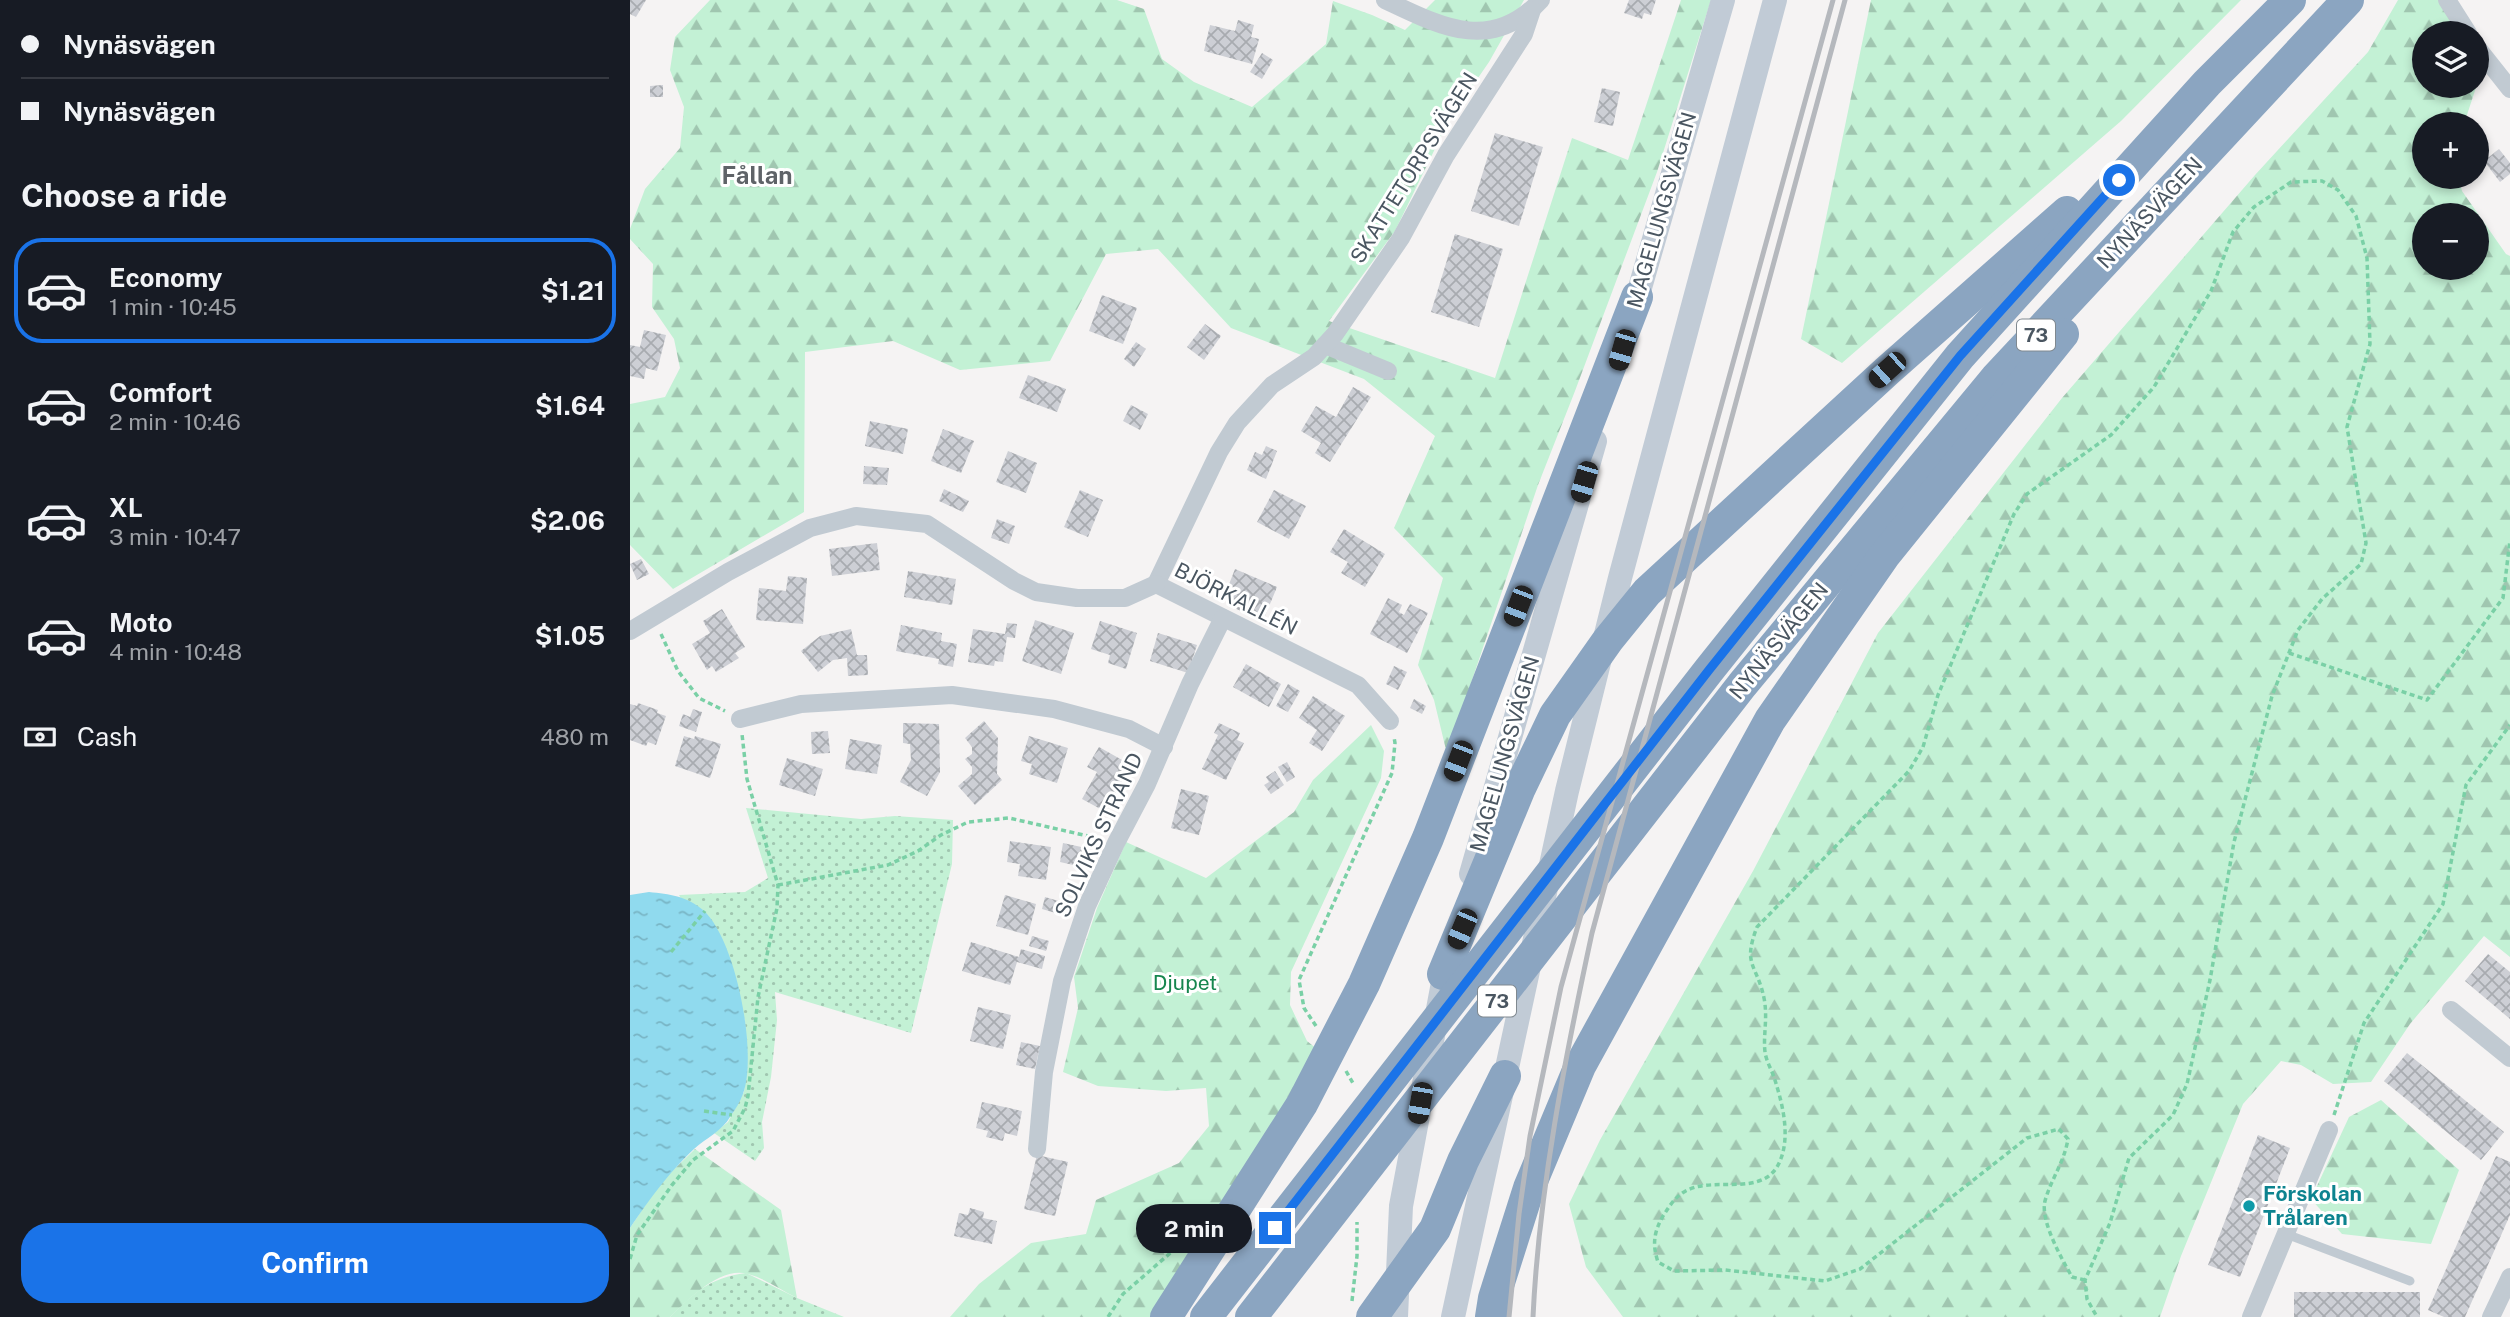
<!DOCTYPE html>
<html lang="en">
<head>
<meta charset="utf-8">
<style>
  :root { --surface:#171b24; --page:#20242c; --text:#f1f3f6; --muted:#9ea1a6; --line:#363941; --accent:#1a73e8 }
  body { margin:0; font-family:"Public Sans",sans-serif; background:var(--page); color:var(--text); height:100vh; display:flex; flex-direction:column; font-size:26px; white-space:nowrap }
  * { box-sizing:border-box; margin:0 }
  p { font-size:23px; color:var(--muted) }
  .icon { flex:none; width:38px; height:38px; fill:none; stroke:currentColor; stroke-width:2; stroke-linecap:round; stroke-linejoin:round }
  .map { position:relative; flex:1; overflow:hidden }
  .side { display:flex; flex-direction:column; background:var(--surface); width:630px }
  .side>* { flex:none }
  .banner { display:grid; align-content:center; height:154px; padding:0 21px; background:var(--surface) }
  .buttons { position:absolute; left:1782px; top:21px; display:grid; gap:14px }
  .buttons a { display:grid; place-items:center; width:77px; height:77px; border-radius:50%; background:var(--surface); box-shadow:0 4px 10px #0003; font-size:35px }
  .end { position:absolute; width:32px; height:32px; margin:-16px; border:9px solid #1a73e8; background:#fff; box-shadow:0 0 0 4px #fff }
  .from { border-radius:50% }
  .bubble { position:absolute; height:49px; border-radius:24px; background:var(--surface); box-shadow:0 4px 10px #0003; font-size:23px; font-weight:700; line-height:49px; text-align:center }
  .car { position:absolute; width:21px; height:42px; margin:-21px -10px; border-radius:9px; box-shadow:0 0 5px 2px #0007; background:linear-gradient(#222 24%,#8ab4d8 0 40%,#222 0 76%,#8ab4d8 0 86%,#222 0) }
  .banner b { display:flex; align-items:center; gap:24px; height:66px; font-size:26px }
  .banner b+b { border-top:2px solid var(--line) }
  .banner i { width:18px; height:18px; background:var(--text) }
  ul { padding:0; list-style:none }
  li { display:flex; align-items:center; gap:21px; height:105px; margin:0 14px 10px; padding:0 7px; border:4px solid transparent; border-radius:28px }
  li div { flex:1 }
  li b { display:block; font-size:26px }
  li em { font-style:normal; font-weight:700 }
  li.current { border-color:var(--accent) }
  li>.icon { width:63px; height:63px; stroke-width:1.5 }
  h2 { padding:0 21px; font-size:32px; line-height:84px }
  .pay { display:flex; align-items:center; gap:18px; height:77px; padding:0 21px; font-size:26px }
  .pay p { margin-inline-start:auto }
  .primary-button { display:flex; gap:14px; margin-top:auto; padding:14px 21px }
  .primary-button a { flex:1; height:80px; border-radius:28px; background:var(--accent); color:#fff; font-size:28px; font-weight:700; line-height:80px; text-align:center }
  main { display:flex; flex:1; min-height:0 }
  .map>svg:first-child { display:block }
</style>
</head>
<body>
<main>
<section class="side">
<div class="banner">
<b><i class="from"></i>Nynäsvägen</b>
<b><i></i>Nynäsvägen</b>
</div>
<h2>Choose a ride</h2>
<ul>
<li class="current"><svg class="icon" aria-label="car" viewBox="0 0 24 24"><path d="M5 17H2v-5l4-1 3-4h7l3 4 3 1v5h-3M9 17h6M6 11h13"/><circle cx="7" cy="17" r="2"/><circle cx="17" cy="17" r="2"/></svg><div><b>Economy</b><p>1 min · 10:45</p></div><em>$1.21</em></li>
<li><svg class="icon" aria-label="car" viewBox="0 0 24 24"><path d="M5 17H2v-5l4-1 3-4h7l3 4 3 1v5h-3M9 17h6M6 11h13"/><circle cx="7" cy="17" r="2"/><circle cx="17" cy="17" r="2"/></svg><div><b>Comfort</b><p>2 min · 10:46</p></div><em>$1.64</em></li>
<li><svg class="icon" aria-label="car" viewBox="0 0 24 24"><path d="M5 17H2v-5l4-1 3-4h7l3 4 3 1v5h-3M9 17h6M6 11h13"/><circle cx="7" cy="17" r="2"/><circle cx="17" cy="17" r="2"/></svg><div><b>XL</b><p>3 min · 10:47</p></div><em>$2.06</em></li>
<li><svg class="icon" aria-label="car" viewBox="0 0 24 24"><path d="M5 17H2v-5l4-1 3-4h7l3 4 3 1v5h-3M9 17h6M6 11h13"/><circle cx="7" cy="17" r="2"/><circle cx="17" cy="17" r="2"/></svg><div><b>Moto</b><p>4 min · 10:48</p></div><em>$1.05</em></li>
</ul>
<div class="pay"><svg class="icon" aria-label="cash" viewBox="0 0 24 24"><path d="M3 7h18v10H3z"/><circle cx="12" cy="12" r="2"/></svg>Cash<p>480 m</p></div>
<div class="primary-button"><a>Confirm</a></div>
</section>
<div class="map">
<svg width="1880" height="1317" viewBox="0 0 1880 1317">
  <defs>
    <pattern id="green-dots" width="8" height="8" patternUnits="userSpaceOnUse" patternTransform="scale(1.75)"><rect width="8" height="8" fill="#c3f1d5"/><path d="M2 2h.1M6 6h.1" fill="none" stroke="#a0c6b0" stroke-width="1.8" stroke-linecap="round"/></pattern>
    <pattern id="forest-firs" width="22" height="20" patternUnits="userSpaceOnUse" patternTransform="scale(1.75)"><rect width="22" height="20" fill="#c3f1d5"/><path d="M5 1l3.5 6h-7zM16 11l3.5 6h-7z" fill="#a0c6b0"/></pattern>
    <pattern id="water-ripples" width="26" height="14" patternUnits="userSpaceOnUse" patternTransform="scale(1.75)"><rect width="26" height="14" fill="#90daee"/><path d="M2 4q2-2 4 0t4 0M15 11q2-2 4 0t4 0" fill="none" stroke="#78b4c4"/></pattern>
    <pattern id="building-cross-hatch" width="8" height="8" patternUnits="userSpaceOnUse" patternTransform="scale(1.75)"><rect width="8" height="8" fill="#cdcfd5"/><path d="M0 0l8 8M0 8l8-8" fill="none" stroke="#a8abb0"/></pattern>
  </defs>
  <rect width="100%" height="100%" fill="#f5f3f3"/>
  <!-- green -->
  <g fill="url(#green-dots)">
    <polygon points="116,808 231,819 265,816 323,820 322,864 281,1033 145,992 147,1020 141,1077 132,1122 134,1148 125,1161 84,1133 98,1122 114,1092 116,1064 115,1020 49,895 115,892 138,878"/>
    <path d="M 116,1273 L 167,1298 L 214,1317 L 40,1317 C 65,1292 79,1278 116,1273 Z"/>
  </g>
  <!-- forest -->
  <g fill="url(#forest-firs)" fill-rule="evenodd">
    <polygon points="80,0 487,0 514,9 532,59 564,82 622,107 696,44 703,1 742,15 775,30 805,0 894,0 859,62 819,120 765,231 699,321 865,378 942,138 998,160 1051,0 1081,0 1027,172 945,391 908,485 817,754 804,700 788,665 813,578 764,528 805,436 734,379 601,328 528,249 476,254 420,361 330,370 263,341 175,352 174,512 43,589 0,545 0,404 35,397 50,368 44,339 22,307 23,264 0,239 0,229 15,189 50,148 54,107 40,70 45,37"/>
    <polygon points="1241,0 1611,0 1491,121 1212,363 1171,339"/>
    <path d="M 1768,0 L 1817,0 L 1838,33 L 1794,33 L 1794,86 L 1846,86 L 1846,46 L 1855,60 L 1834,124 L 1794,124 L 1794,177 L 1828,177 L 1832,191 L 1876,254 L 1880,256 L 1880,957 L 1854,936 L 1780,1024 L 1741,1082 L 1703,1084 L 1671,1065 L 1651,1061 L 1613,1104 L 1551,1256 L 1530,1317 L 993,1317 L 956,1267 L 939,1204 L 970,1140 L 1123,871 L 1248,633 L 1432,398 L 1625,175 L 1738,52 ZM 1794,215 L 1846,215 L 1846,268 L 1794,268 Z"/>
    <polygon points="741,725 754,751 751,778 661,972 660,1005 677,1041 687,1049 650,1121 522,1317 320,1317 349,1284 401,1243 456,1234 466,1200 549,1163 579,1126 576,1088 536,1091 468,1086 433,1072 448,1008 444,977 467,908 496,842 576,878 664,812 683,780"/>
    <polygon points="1751,1100 1829,1170 1801,1244 1712,1234 1681,1199 1719,1117"/>
    <path d="M 65,1149 L 151,1210 L 167,1298 C 151,1290 134,1278 118,1274 C 90,1266 58,1300 40,1317 L 0,1317 L 0,1228 L 30,1183 Z"/>
  </g>
  <!-- water -->
  <path fill="url(#water-ripples)" d="M 19,892 C 40,894 56,896 73,910 C 106,939 128,1053 113,1094 C 110,1102 105,1110 100,1117 C 93,1130 75,1139 64,1149 C 37,1175 21,1197 0,1228 L 0,895 Z"/>
  <!-- building -->
  <g fill="url(#building-cross-hatch)">
    <polygon points="0,0 16,0 6,17 0,14"/>
    <polygon points="999,0 1026,0 1021,15 1014,13 1012,19 994,13"/>
    <polygon points="608,20 624,25 621,37 629,39 622,64 574,51 580,25 605,31"/>
    <polygon points="632,53 643,60 632,79 620,72"/>
    <polygon points="33,85 33,97 20,97 20,86"/>
    <polygon points="972,88 990,92 983,126 964,122"/>
    <polygon points="865,133 913,147 889,226 841,211"/>
    <polygon points="1869,149 1880,163 1880,174 1870,182 1854,161"/>
    <polygon points="825,234 873,249 849,327 801,312"/>
    <polygon points="472,295 507,308 493,344 459,331"/>
    <polygon points="575,324 591,336 574,360 557,347"/>
    <polygon points="14,330 36,335 27,371 16,368 14,379 0,376 0,345 10,347"/>
    <polygon points="506,342 516,349 504,367 494,359"/>
    <polygon points="398,375 436,389 427,412 389,398"/>
    <polygon points="723,387 741,397 700,462 685,453 691,443 671,431 686,406 706,417"/>
    <polygon points="501,405 518,414 510,430 493,421"/>
    <polygon points="240,421 278,429 273,454 235,446"/>
    <polygon points="313,429 344,441 331,473 301,461"/>
    <polygon points="636,446 647,451 636,479 617,470 625,452 632,455"/>
    <polygon points="378,451 407,463 396,493 366,482"/>
    <polygon points="234,466 259,468 257,485 233,484"/>
    <polygon points="314,489 339,501 333,512 309,501"/>
    <polygon points="450,490 473,500 458,537 434,527"/>
    <polygon points="644,490 676,506 659,539 627,522"/>
    <polygon points="367,519 385,526 379,544 361,538"/>
    <polygon points="714,529 755,554 735,587 711,573 718,562 700,552"/>
    <polygon points="247,543 250,570 202,576 199,549"/>
    <polygon points="11,559 19,574 7,580 0,564"/>
    <polygon points="605,569 647,587 635,616 620,610 618,614 604,608 606,603 594,597"/>
    <polygon points="278,571 326,579 322,605 274,597"/>
    <polygon points="158,576 177,578 173,624 126,620 129,588 156,591"/>
    <polygon points="758,598 772,605 769,612 774,615 780,604 798,613 777,653 740,634"/>
    <polygon points="92,609 115,647 105,653 109,658 86,672 82,666 77,670 62,644 80,633 73,621"/>
    <polygon points="405,620 444,633 431,674 392,661"/>
    <polygon points="470,621 507,633 496,669 478,663 480,655 461,649"/>
    <polygon points="377,623 387,624 385,638 377,637 373,662 365,661 364,666 338,662 343,629 375,634"/>
    <polygon points="271,625 312,633 311,641 327,644 323,667 308,664 309,659 266,651"/>
    <polygon points="221,629 227,655 237,655 238,675 218,676 217,658 203,660 188,672 171,651 190,636"/>
    <polygon points="528,633 567,645 558,673 520,661"/>
    <polygon points="616,664 651,684 639,707 603,687"/>
    <polygon points="764,666 777,672 768,690 756,684"/>
    <polygon points="658,684 670,691 658,712 646,706"/>
    <polygon points="683,696 715,716 692,751 679,743 687,730 669,718"/>
    <polygon points="784,699 796,706 792,714 780,708"/>
    <polygon points="8,703 28,710 27,713 36,716 26,745 18,742 16,746 0,740 0,704 7,706"/>
    <polygon points="63,709 72,712 66,732 49,726 53,714 60,717"/>
    <polygon points="354,721 368,738 367,774 372,780 345,805 328,786 342,774 342,767 335,759 342,754 342,747 335,738"/>
    <polygon points="273,723 309,724 310,772 297,796 270,782 281,760 280,744 273,743"/>
    <polygon points="589,723 610,733 607,740 614,743 596,780 572,769 588,735 584,733"/>
    <polygon points="198,731 200,753 182,754 181,732"/>
    <polygon points="54,736 64,739 65,736 91,744 80,778 45,766"/>
    <polygon points="399,736 438,748 427,783 399,774 402,764 391,761"/>
    <polygon points="220,739 252,745 247,774 215,769"/>
    <polygon points="469,747 501,765 476,812 452,799 467,772 457,767"/>
    <polygon points="157,758 193,769 185,796 149,785"/>
    <polygon points="657,762 665,777 657,782 648,767"/>
    <polygon points="645,771 654,785 641,794 634,785 639,782 636,777"/>
    <polygon points="551,789 579,796 569,835 541,828"/>
    <polygon points="380,841 421,847 416,880 388,876 390,864 377,862"/>
    <polygon points="433,843 456,848 452,867 430,862"/>
    <polygon points="375,895 406,904 398,935 366,926"/>
    <polygon points="415,897 432,902 429,914 412,909"/>
    <polygon points="402,936 419,941 416,951 399,946"/>
    <polygon points="341,942 389,957 391,949 415,956 412,969 387,962 380,985 332,971"/>
    <polygon points="1858,954 1880,972 1880,1019 1835,981"/>
    <polygon points="348,1007 381,1015 373,1049 340,1041"/>
    <polygon points="391,1042 410,1046 405,1069 386,1065"/>
    <polygon points="1777,1053 1874,1132 1851,1160 1754,1081"/>
    <polygon points="352,1102 392,1111 387,1136 375,1133 373,1141 356,1137 358,1131 346,1128"/>
    <polygon points="1628,1135 1660,1148 1610,1277 1578,1265"/>
    <polygon points="407,1155 438,1162 425,1216 394,1209"/>
    <polygon points="1866,1156 1880,1162 1880,1215 1835,1317 1814,1317 1798,1310"/>
    <polygon points="340,1208 354,1212 353,1218 367,1221 362,1244 324,1236 329,1213 338,1215"/>
    <rect x="1664" y="1292" width="126" height="25"/>
  </g>
  <g fill="none" stroke-linecap="round" stroke-linejoin="round">
    <!-- path -->
    <g stroke="#7ad0a6" stroke-width="3.5" stroke-dasharray="5 3.5" stroke-linecap="butt">
      <polyline points="31,634 48,671 69,698 95,711"/>
      <polyline points="1659,653 1797,700 1873,598 1880,540"/>
      <polyline points="148,885 258,865 288,851 311,835 338,822 379,818 471,839"/>
      <polyline points="41,952 75,911"/>
      <polyline points="686,1026 674,1008 669,980 762,773 765,743 764,737"/>
      <polyline points="716,1071 724,1085"/>
      <polyline points="74,1111 102,1115"/>
      <polyline points="1704,1115 1734,1023 1813,904 1836,785 1880,725"/>
      <polyline points="0,1259 7,1235 42,1185 63,1160 103,1131 115,1108 118,1096 128,997 147,908 148,885 117,779 112,734"/>
      <path d="M 1455,1280 L 1442,1277 C 1432,1259 1410,1221 1415,1201 C 1421,1179 1434,1163 1438,1139 L 1429,1129 L 1397,1138 L 1230,1269 L 1195,1281 L 1095,1270 L 1044,1271 L 1028,1262 C 1022,1244 1024,1232 1033,1216 C 1039,1207 1044,1198 1054,1192 C 1082,1174 1134,1200 1150,1161 C 1161,1135 1152,1102 1144,1077 C 1141,1069 1136,1060 1135,1052 C 1133,1035 1138,1018 1134,998 C 1127,964 1112,966 1127,927 L 1279,771 L 1293,747 L 1308,695 L 1384,514 L 1397,494 L 1481,435 L 1524,387 L 1581,291 L 1603,232 L 1624,207 L 1661,182 L 1692,181 L 1708,190 L 1726,216 L 1737,258 L 1740,344 L 1717,427 L 1736,543 L 1731,564 L 1692,599 L 1668,630 L 1642,696 L 1604,842 L 1580,980 L 1557,1084 L 1543,1115 L 1499,1158 L 1480,1223 L 1455,1280 L 1457,1299 L 1467,1317"/>
      <polyline points="722,1301 727,1256 727,1222"/>
      <polyline points="478,1317 493,1294 553,1242"/>
    </g>
    <!-- lane -->
    <polyline stroke="#c1cad2" stroke-width="9" points="1656,1234 1780,1281"/>
    <!-- street -->
    <g stroke="#c1cad2" stroke-width="18">
      <path d="M 755,0 C 810,26 861,54 911,0"/>
      <polyline points="1817,0 1838,33"/>
      <polyline points="1846,46 1880,89"/>
      <polyline points="695,345 758,371"/>
      <polyline points="526,584 589,452 607,423 642,385 684,357 705,334 771,238 816,155 894,34 902,10"/>
      <polyline points="526,584 728,685 760,721"/>
      <polyline points="0,631 98,572 180,528 226,516 297,524 384,581 406,592 447,598 495,598 526,584"/>
      <polyline points="110,719 171,704 322,695 424,709 499,729 534,747"/>
      <polyline points="1821,1010 1880,1058"/>
      <polyline points="407,1149 414,1072 432,981 457,906 486,843 517,784 560,684 593,618"/>
      <polyline points="1621,1317 1699,1130"/>
      <polyline points="1861,1317 1880,1277"/>
    </g>
    <!-- secondary -->
    <g stroke="#c1cbd6" stroke-width="24">
      <polyline points="1003,312 1093,0"/>
      <polyline points="841,874 965,441"/>
      <polyline points="766,1317 771,1206 818,956"/>
      <polyline points="823,1317 937,791 990,578 1145,0"/>
    </g>
    <!-- highway -->
    <g stroke="#8ba5c1" stroke-width="32">
      <polyline points="813,974 890,788 925,715 978,640 1017,592 1257,371 1437,212"/>
      <polyline points="536,1317 672,1104 734,984 798,838 1007,297"/>
      <polyline points="576,1317 1079,670 1330,356 1577,83 1660,0"/>
      <polyline points="621,1317 1112,685 1366,378 1718,0"/>
      <polyline points="742,1317 805,1229 833,1161 875,1076"/>
      <polyline points="861,1317 864,1298 899,1188 950,1066 1140,720 1254,556 1433,334"/>
    </g>
    <!-- rail -->
    <g stroke="#b5b8bd" stroke-width="5">
      <polyline points="879,1317 889,1214 900,1136 931,987 1203,0"/>
      <path d="M 903,1317 C 909,1189 935,1058 962,933 L 1215,0"/>
    </g>
  </g>
  <g fill="none" stroke-linecap="round" stroke-linejoin="round">
    <!-- route -->
    <polyline stroke="#1a73e8" stroke-width="9" points="645,1228 1079,670 1330,356 1489,180"/>
  </g>
  <!-- markers -->
  <circle fill="#0f9aa8" stroke="#fff" stroke-width="2.5" cx="1619" cy="1206" r="7"/>
  <g text-anchor="middle" stroke-width="6" stroke-linejoin="round" paint-order="stroke">
    <!-- shield labels -->
    <g fill="#fff" stroke="#808990" stroke-width="2">
      <rect x="1387" y="319.5" width="38" height="31" rx="5"/>
      <rect x="848" y="985.5" width="38" height="31" rx="5"/>
    </g>
    <g font-size="19" font-weight="bold" fill="#4a5661">
      <text x="1406" y="342">73</text>
      <text x="867" y="1008">73</text>
    </g>
    <!-- street labels -->
    <g font-size="21" fill="#4a5661" stroke="#fff">
      <text transform="translate(784 168) rotate(-58)" y="7">SKATTETORPSVÄGEN</text>
      <text transform="translate(1032 210) rotate(-74)" y="7">MAGELUNGSVÄGEN</text>
      <text transform="translate(1520 213) rotate(-47)" y="7">NYNÄSVÄGEN</text>
      <text transform="translate(606 599) rotate(27)" y="7">BJÖRKALLÉN</text>
      <text transform="translate(1149 641) rotate(-51)" y="7">NYNÄSVÄGEN</text>
      <text transform="translate(875 754) rotate(-74)" y="7">MAGELUNGSVÄGEN</text>
      <text transform="translate(469 835) rotate(-65)" y="7">SOLVIKS STRAND</text>
    </g>
    <!-- park labels -->
    <g font-size="21" fill="#17864f" stroke="#fff">
      <text x="555" y="990">Djupet</text>
    </g>
    <!-- culture labels -->
    <g font-size="21" font-weight="bold" fill="#0d838f" stroke="#fff" text-anchor="start">
      <text x="1633" y="1201">Förskolan<tspan x="1633" dy="24">Trålaren</tspan></text>
    </g>
    <!-- quarter labels -->
    <g font-size="24" font-weight="bold" fill="#5f6368" stroke="#fff">
      <text x="127" y="184">Fållan</text>
    </g>
  </g>
</svg>
<div class="buttons">
<a><svg class="icon" aria-label="layers" viewBox="0 0 24 24"><path d="M12 4l9 5-9 5-9-5zM3 14l9 5 9-5"/></svg></a>
<a>+</a>
<a>−</a>
</div>
<i class="end from" style="left:1489px;top:180px"></i>
<i class="end" style="left:645px;top:1228px"></i>
<div class="bubble" style="left:506px;top:1204px;width:116px">2 min</div>
<i class="car" style="left:992px;top:350px;rotate:196deg"></i>
<i class="car" style="left:1257px;top:370px;rotate:228deg"></i>
<i class="car" style="left:954px;top:482px;rotate:196deg"></i>
<i class="car" style="left:888px;top:606px;rotate:201deg"></i>
<i class="car" style="left:828px;top:761px;rotate:201deg"></i>
<i class="car" style="left:832px;top:929px;rotate:203deg"></i>
<i class="car" style="left:790px;top:1103px;rotate:190deg"></i>
</div>
</main>
</body>
</html>
